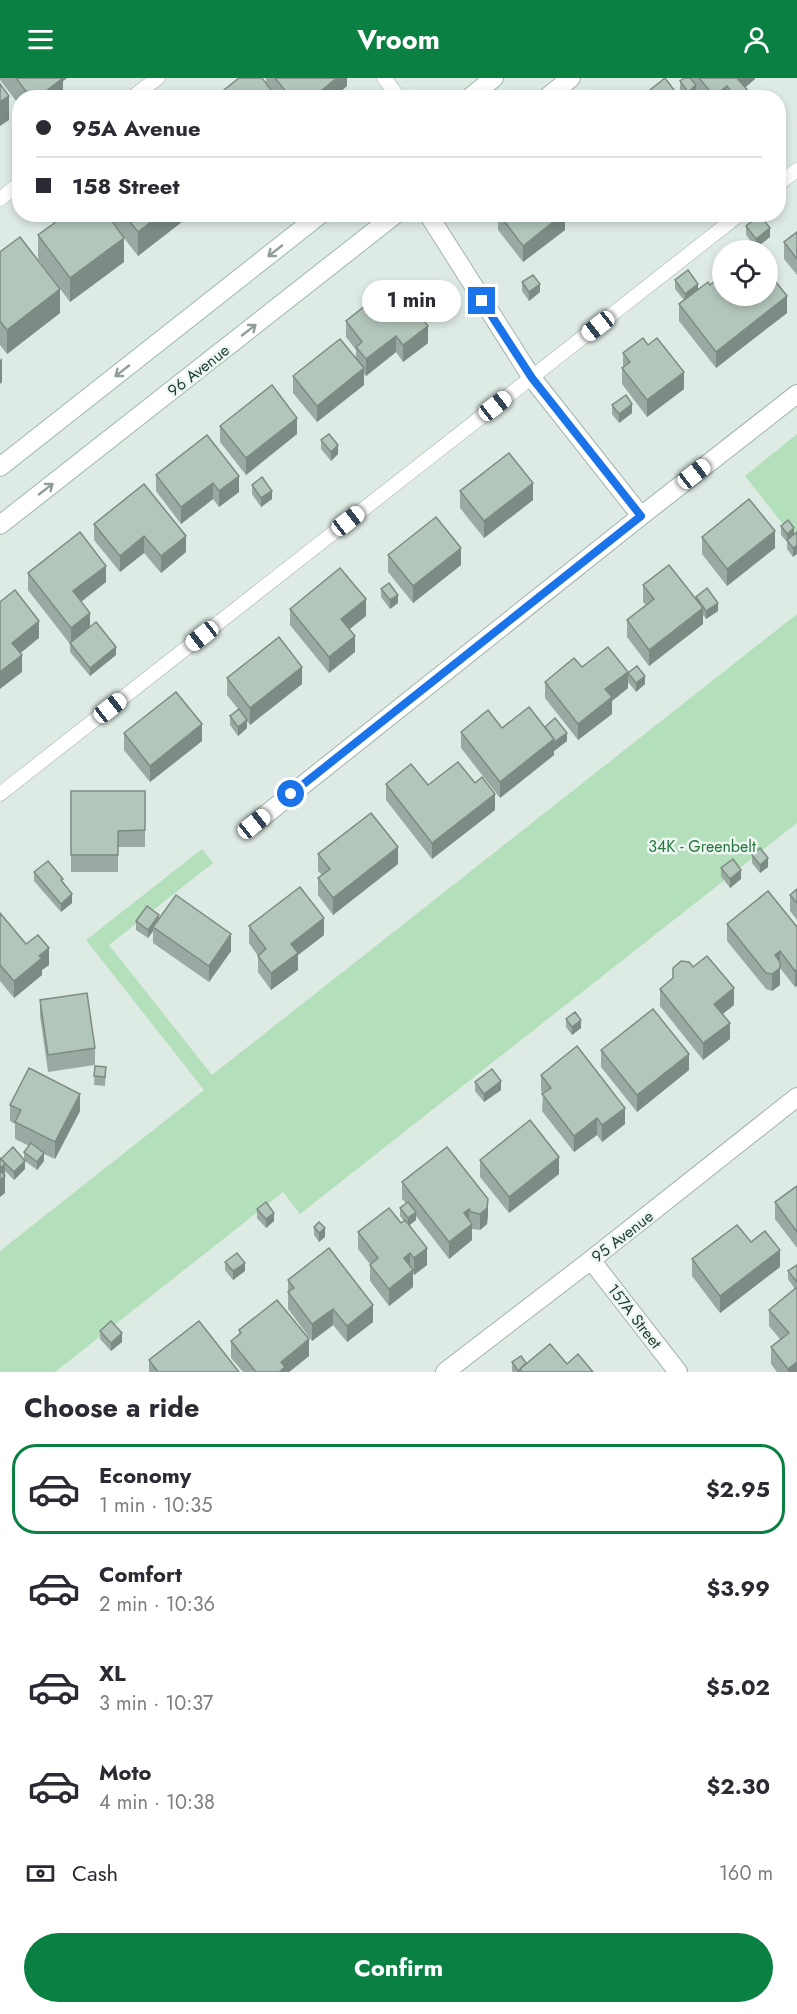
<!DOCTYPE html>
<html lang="en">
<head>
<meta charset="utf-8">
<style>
  :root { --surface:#fff; --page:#f2f2f3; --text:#2b2b33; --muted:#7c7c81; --line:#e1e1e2; --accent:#0b8043 }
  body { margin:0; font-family:Jost,sans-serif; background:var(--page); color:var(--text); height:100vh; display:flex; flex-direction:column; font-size:22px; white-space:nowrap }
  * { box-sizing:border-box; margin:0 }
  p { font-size:20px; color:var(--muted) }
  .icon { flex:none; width:33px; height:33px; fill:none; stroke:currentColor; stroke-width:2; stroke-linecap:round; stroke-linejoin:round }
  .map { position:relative; height:1294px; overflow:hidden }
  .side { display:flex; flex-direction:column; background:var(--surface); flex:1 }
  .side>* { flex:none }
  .guide { position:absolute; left:12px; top:12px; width:774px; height:132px; border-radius:24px; box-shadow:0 3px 9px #0003; display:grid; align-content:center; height:132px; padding:0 24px; background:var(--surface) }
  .controls { position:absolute; left:712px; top:162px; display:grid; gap:12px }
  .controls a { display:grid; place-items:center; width:66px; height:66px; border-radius:50%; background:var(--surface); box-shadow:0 3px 9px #0003; font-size:30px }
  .end { position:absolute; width:27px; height:27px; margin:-14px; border:8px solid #1a73e8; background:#fff; box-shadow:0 0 0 3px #fff }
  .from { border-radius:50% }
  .bubble { position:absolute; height:42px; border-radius:21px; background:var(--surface); box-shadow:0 3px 9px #0003; font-size:20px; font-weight:700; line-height:42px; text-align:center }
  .car { position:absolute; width:18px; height:36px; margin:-18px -9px; border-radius:8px; box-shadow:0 0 4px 2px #0007; background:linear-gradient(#fff 24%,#345 0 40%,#fff 0 76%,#345 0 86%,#fff 0) }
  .guide b { display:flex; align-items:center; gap:21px; height:57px; font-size:22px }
  .guide b+b { border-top:2px solid var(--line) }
  .guide i { width:15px; height:15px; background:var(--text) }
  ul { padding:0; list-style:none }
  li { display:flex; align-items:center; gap:18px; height:90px; margin:0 12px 9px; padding:0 12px; border:3px solid transparent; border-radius:24px }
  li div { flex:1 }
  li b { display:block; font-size:22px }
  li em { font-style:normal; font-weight:700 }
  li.active { border-color:var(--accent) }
  li>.icon { width:54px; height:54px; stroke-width:1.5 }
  h2 { padding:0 24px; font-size:27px; line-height:72px }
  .pay { display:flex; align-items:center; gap:15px; height:66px; padding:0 24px; font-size:22px }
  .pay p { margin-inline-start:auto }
  .action { display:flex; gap:12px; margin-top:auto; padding:12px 24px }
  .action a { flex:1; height:69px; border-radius:36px; background:var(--accent); color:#fff; font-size:24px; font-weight:700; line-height:69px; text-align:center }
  header { display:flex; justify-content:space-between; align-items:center; height:78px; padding:0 24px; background:var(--accent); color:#fff; font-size:27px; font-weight:700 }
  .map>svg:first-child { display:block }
</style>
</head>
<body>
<header><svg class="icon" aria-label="menu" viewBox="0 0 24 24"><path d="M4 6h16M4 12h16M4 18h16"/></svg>Vroom<svg class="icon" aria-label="person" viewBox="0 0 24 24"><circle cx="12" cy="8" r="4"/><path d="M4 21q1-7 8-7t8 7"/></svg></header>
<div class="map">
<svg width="797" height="1294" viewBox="0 0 797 1294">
  <rect width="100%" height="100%" fill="#deebe4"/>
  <!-- green -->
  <g fill="#b4dfbb">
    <polygon points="797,356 797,464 745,398"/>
    <polygon points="797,536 797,745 300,1136 283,1114 55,1294 0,1294 0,1173 204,1012 86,862 202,771 213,785 109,867 212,997"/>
  </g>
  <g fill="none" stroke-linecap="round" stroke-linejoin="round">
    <defs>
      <g id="lane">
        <polyline points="384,0 399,20"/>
        <polyline points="131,20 158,0"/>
        <polyline points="778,106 797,92"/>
        <polyline points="0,121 20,105"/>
        <polyline points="0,716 740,136"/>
      </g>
      <g id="street">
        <polyline points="428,136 532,300 641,438"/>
        <polyline points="254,746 641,438 797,316"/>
        <polyline points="591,1182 678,1294"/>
        <polyline points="445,1294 591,1182 797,1019"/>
      </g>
      <g id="secondary">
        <polyline points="469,20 494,0"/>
        <polyline points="546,20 571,0"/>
        <polyline points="0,389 321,136"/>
        <polyline points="0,447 396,136"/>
      </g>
    </defs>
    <!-- lane casing -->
    <use href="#lane" stroke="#a1b3ab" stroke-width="15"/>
    <!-- street casing -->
    <use href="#street" stroke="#a1b3ab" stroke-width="20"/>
    <!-- secondary casing -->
    <use href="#secondary" stroke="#9cb8ab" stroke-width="20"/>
    <!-- lane -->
    <use href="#lane" stroke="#fff" stroke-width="14"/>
    <!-- street -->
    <use href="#street" stroke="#fff" stroke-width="18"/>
    <!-- secondary -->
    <use href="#secondary" stroke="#fff" stroke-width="18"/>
  </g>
  <!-- wall -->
  <g fill="#9aaaa2">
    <polygon points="0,0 67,0 63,3 63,20 20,20 20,28 0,2"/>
    <polygon points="266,0 347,0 347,8 333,20 278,20 266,5"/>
    <polygon points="684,0 755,0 755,1 745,10 749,20 701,20 696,13 696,16 685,18 680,12 680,3"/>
    <polygon points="55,136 192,136 138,178 124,160 124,184 70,224 38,181 38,157 55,144"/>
    <polygon points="498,136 565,136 565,152 523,184 498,152"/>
    <polygon points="746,148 770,159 756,170 746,157"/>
    <polygon points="797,154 797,197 784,181 784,164"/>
    <polygon points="0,174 60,235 7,276 0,267"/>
    <polygon points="675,202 698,211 710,207 723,218 787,235 716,290 679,243 679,226 684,222 675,211"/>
    <polygon points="522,204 540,214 529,223 522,213"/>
    <polygon points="346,243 428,265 403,284 396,274 366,298 364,296 364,307 317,344 293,315 293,298 356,280 356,272 346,259"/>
    <polygon points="623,275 684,311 647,339 622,306 622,290 623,289"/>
    <polygon points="612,327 632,335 619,345 612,336"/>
    <polygon points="220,348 297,356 246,397 220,364"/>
    <polygon points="207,357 239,414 219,429 213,421 181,446 156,413 156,397"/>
    <polygon points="321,362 338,376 331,383 321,371"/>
    <polygon points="144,406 186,474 161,495 144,475 120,494 94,462 94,446"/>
    <polygon points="252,407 272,421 261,429 252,416"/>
    <polygon points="460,413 533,422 484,460 460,430"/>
    <polygon points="781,448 794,457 793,479 787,471 787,464 781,457"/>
    <polygon points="702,459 775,470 727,508 702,476"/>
    <polygon points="388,477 461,487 413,525 388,494"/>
    <polygon points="28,495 106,504 81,524 90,549 116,577 90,598 70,574 70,566 28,512"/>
    <polygon points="643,507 696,520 696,519 718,533 706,541 703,537 703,546 649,588 627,559 627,542 646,527 643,524"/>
    <polygon points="381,511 398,525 390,531 381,519"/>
    <polygon points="290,531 366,538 349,551 355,574 329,595 290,547"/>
    <polygon points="582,589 628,610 612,623 612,636 578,662 545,620 545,604"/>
    <polygon points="628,595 645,606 636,614 628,604"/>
    <polygon points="227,600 302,606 250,647 247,643 247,650 238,658 230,647 230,638 238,631 227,617"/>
    <polygon points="545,649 567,663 554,673 554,677 500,720 461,670 461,654 502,650"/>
    <polygon points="124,655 202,663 150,704 124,672"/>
    <polygon points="386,706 428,707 495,732 432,781 386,722"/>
    <polygon points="71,713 145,713 145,769 118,769 118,794 71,794"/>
    <polygon points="318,776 398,786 333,837 318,817 318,800 322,797 318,793"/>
    <polygon points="752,777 768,789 760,795 752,785"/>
    <polygon points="721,790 741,801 730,810 721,798"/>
    <polygon points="34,794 63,805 72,825 61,834 34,803"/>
    <polygon points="797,811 797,842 790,833 790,817"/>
    <polygon points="0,835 26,866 49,887 42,892 42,897 14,920 0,903"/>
    <polygon points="159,841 231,873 209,904 153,865 153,853 148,860 136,852 136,843"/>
    <polygon points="727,846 797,849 797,908 795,909 780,890 780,907 772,913 766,911 727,863"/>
    <polygon points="249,848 324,857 298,877 298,892 271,912 258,894 258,878 249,865"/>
    <polygon points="693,889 734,927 723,936 730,961 703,982 660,928 660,911"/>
    <polygon points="40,922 95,970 95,987 48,994 40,938"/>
    <polygon points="566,941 581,950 572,957 566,949"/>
    <polygon points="601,972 689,992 637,1034 601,989"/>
    <polygon points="95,988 106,989 105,1008 94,1007"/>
    <polygon points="541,997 625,1046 602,1064 597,1057 574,1074 542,1033 543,1016 541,1013"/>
    <polygon points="475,1004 501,1012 484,1024 475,1013"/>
    <polygon points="10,1027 80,1033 55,1081 44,1076 44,1083 37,1092 25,1083 25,1091 14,1102 5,1093 5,1115 1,1081 24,1082 24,1074 29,1068 15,1061 15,1046 10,1043"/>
    <polygon points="480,1082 559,1096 509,1135 480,1099"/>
    <polygon points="402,1104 488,1137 487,1146 480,1152 472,1151 472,1162 449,1181 416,1138 416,1142 409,1148 427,1187 414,1197 413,1195 413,1209 389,1228 370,1203 370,1186 358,1171 358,1154 401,1145 404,1143 400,1138 400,1130 406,1125 402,1121"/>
    <polygon points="797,1108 797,1170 775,1141 775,1124"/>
    <polygon points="257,1131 274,1143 266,1150 257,1140"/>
    <polygon points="314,1149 325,1159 319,1164 314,1157"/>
    <polygon points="751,1164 780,1189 720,1235 692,1198 692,1181"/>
    <polygon points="225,1184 245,1193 233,1202 225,1192"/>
    <polygon points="797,1187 797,1294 777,1294 771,1286 771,1269 780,1261 769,1248 769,1232 795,1211 788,1201 788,1193"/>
    <polygon points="288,1202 373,1244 347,1264 333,1247 312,1263 288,1231"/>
    <polygon points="239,1252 309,1278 289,1294 243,1294 231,1280 231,1263 239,1257"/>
    <polygon points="100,1253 122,1264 111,1273 100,1261"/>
    <polygon points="149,1282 239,1294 149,1294"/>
    <polygon points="512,1284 567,1286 593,1294 513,1294 512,1293"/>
  </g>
  <!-- shaded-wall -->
  <g fill="#7d8b84">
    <polygon points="53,0 67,0 63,3 63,20 37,20"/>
    <polygon points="337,0 347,0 347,8 333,20 312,20"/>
    <polygon points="737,0 755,0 755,1 737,16"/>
    <polygon points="696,7 696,16 692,20 688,20 688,14"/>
    <polygon points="727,8 727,20 714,20 714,18"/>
    <polygon points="749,14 749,20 742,20"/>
    <polygon points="9,18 9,42 0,48 0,24"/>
    <polygon points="161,136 192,136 138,178 138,154"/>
    <polygon points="563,136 565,136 565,152 523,184 523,168"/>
    <polygon points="770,150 770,159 756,170 756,161"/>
    <polygon points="124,160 124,184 70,224 70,200"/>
    <polygon points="540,206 540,214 529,223 529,214"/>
    <polygon points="698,206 698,214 685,224 685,216"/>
    <polygon points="60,211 60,235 7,276 7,252"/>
    <polygon points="787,218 787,235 716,290 716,274"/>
    <polygon points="428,248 428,265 403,284 403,267"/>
    <polygon points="396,258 396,274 366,298 366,281"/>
    <polygon points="2,280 2,304 0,306 0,282"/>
    <polygon points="364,290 364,307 317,344 317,328"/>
    <polygon points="684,294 684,311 647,339 647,322"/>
    <polygon points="632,326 632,335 619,345 619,336"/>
    <polygon points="297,340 297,356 246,397 246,380"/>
    <polygon points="338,367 338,376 331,383 331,374"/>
    <polygon points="239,398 239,414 219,429 219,413"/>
    <polygon points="213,405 213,421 181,446 181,429"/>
    <polygon points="533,405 533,422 484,460 484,443"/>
    <polygon points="272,413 272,421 261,429 261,420"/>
    <polygon points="794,450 794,459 787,462 787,465 787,456"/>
    <polygon points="775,453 775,470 727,508 727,491"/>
    <polygon points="144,458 144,475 120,494 120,478"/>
    <polygon points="186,458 186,474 161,495 161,478"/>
    <polygon points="797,467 797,476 793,479 793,470"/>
    <polygon points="461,470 461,487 413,525 413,508"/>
    <polygon points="106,488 106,504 73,530 73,513"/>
    <polygon points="398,517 398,525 390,531 390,522"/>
    <polygon points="366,521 366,538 341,558 341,541"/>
    <polygon points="718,525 718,533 706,541 706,533"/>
    <polygon points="703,530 703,546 649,588 649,572"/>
    <polygon points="90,535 90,552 71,567 71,550"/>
    <polygon points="39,543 39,560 12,582 12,565"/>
    <polygon points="355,558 355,574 329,595 329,579"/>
    <polygon points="116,569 116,577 90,598 90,590"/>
    <polygon points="22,577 22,594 0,611 0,594"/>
    <polygon points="302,589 302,606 250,647 250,630"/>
    <polygon points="628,594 628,610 612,623 612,636 578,662 578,646 605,611"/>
    <polygon points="645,598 645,606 636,614 636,605"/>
    <polygon points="247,642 247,650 238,658 238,649"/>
    <polygon points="202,646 202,663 150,704 150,688"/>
    <polygon points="567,655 567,663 554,673 554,664"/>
    <polygon points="554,661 554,677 500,720 500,704"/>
    <polygon points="495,716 495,732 432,781 432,765"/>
    <polygon points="398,769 398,786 333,837 333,820"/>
    <polygon points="768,780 768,789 760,795 760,787"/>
    <polygon points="741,792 741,801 730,810 730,801"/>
    <polygon points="72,816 72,825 61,834 61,826"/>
    <polygon points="159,837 159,845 153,849 153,853 148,860 148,852"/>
    <polygon points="324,840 324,857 298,877 298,892 271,912 271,895 291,866"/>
    <polygon points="231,856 231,873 209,904 209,888"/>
    <polygon points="49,870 49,887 42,892 42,897 14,920 14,903 39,878"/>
    <polygon points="780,873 780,907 772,913 772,896 775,877"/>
    <polygon points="797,891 797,908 795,909 795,893"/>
    <polygon points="734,910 734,927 714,942 714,926"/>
    <polygon points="581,942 581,950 572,957 572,949"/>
    <polygon points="730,945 730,961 703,982 703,965"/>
    <polygon points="689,976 689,992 637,1034 637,1017"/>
    <polygon points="501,1003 501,1012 484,1024 484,1016"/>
    <polygon points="80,1016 80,1033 55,1081 55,1064"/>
    <polygon points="625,1030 625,1046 602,1064 602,1047"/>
    <polygon points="597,1040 597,1057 574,1074 574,1058"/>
    <polygon points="44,1075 44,1083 37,1092 37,1084"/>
    <polygon points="559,1079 559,1096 509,1135 509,1119"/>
    <polygon points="25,1083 25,1091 14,1102 14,1094"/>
    <polygon points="5,1086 5,1115 0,1119 0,1090"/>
    <polygon points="488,1121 488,1137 487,1146 480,1152 480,1136"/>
    <polygon points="469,1131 469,1147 464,1135"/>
    <polygon points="416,1134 416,1142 408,1148 408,1140"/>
    <polygon points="274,1135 274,1143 266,1150 266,1141"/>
    <polygon points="472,1146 472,1162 449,1181 449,1164"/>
    <polygon points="325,1150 325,1159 319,1164 319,1155"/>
    <polygon points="427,1170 427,1187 414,1197 414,1180"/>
    <polygon points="780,1172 780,1189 720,1235 720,1218"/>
    <polygon points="410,1175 410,1192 404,1180"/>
    <polygon points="245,1185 245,1193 233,1202 233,1193"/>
    <polygon points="413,1192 413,1209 389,1228 389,1211"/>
    <polygon points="373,1227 373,1244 347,1264 347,1248"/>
    <polygon points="333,1231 333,1247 312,1263 312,1246"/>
    <polygon points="122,1255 122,1264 111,1273 111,1265"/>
    <polygon points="309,1261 309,1278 289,1294 279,1294 281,1284"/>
    <polygon points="797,1284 797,1294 788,1294 788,1291"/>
  </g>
  <!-- building -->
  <g fill="#b3c6bc" stroke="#7d8b84" stroke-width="1.5">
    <polygon points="16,0 63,0 37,20 31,20"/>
    <polygon points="239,0 262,0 277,20 214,20"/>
    <polygon points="275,0 337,0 312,20 291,20"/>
    <polygon points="665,0 680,20 640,20"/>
    <polygon points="684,0 690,0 696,7 688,14 680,3"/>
    <polygon points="699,0 737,0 749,14 742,20 736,20 727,8 714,18"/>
    <polygon points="0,6 9,18 0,24"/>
    <polygon points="688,15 692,20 683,20"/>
    <polygon points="63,136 107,136 124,160 70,200 38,157 64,138"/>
    <polygon points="124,136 161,136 138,154"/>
    <polygon points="499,136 563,136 523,168"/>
    <polygon points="760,137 770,150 756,161 746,148"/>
    <polygon points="797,154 797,181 784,164"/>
    <polygon points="20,159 60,211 7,252 0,243 0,174"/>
    <polygon points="688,192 698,206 685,216 675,202"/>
    <polygon points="768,194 787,218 716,274 679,226 708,204 710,207 721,198 723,201 723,218 768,218"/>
    <polygon points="533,197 540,206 529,214 522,204"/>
    <polygon points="394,205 428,248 403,267 396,258 366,281 356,269 362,264 346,243"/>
    <polygon points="643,260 648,267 657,260 684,294 647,322 622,290 630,284 623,275"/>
    <polygon points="340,261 364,290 317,328 293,298"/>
    <polygon points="272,307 297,340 246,380 220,348"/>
    <polygon points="626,317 632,326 619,336 612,327"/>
    <polygon points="329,356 338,367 331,374 321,362"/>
    <polygon points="207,357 239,398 219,413 213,405 181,429 156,397"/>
    <polygon points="509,375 533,405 484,443 460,413"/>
    <polygon points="262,399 272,413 261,420 252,407"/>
    <polygon points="144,406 186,458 161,478 144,458 120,478 94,446"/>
    <polygon points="749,421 775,453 727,491 702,459"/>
    <polygon points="436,439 461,470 413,508 388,477"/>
    <polygon points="788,442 794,450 787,456 781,448"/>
    <polygon points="80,454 106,488 73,513 90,535 71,550 28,495"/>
    <polygon points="797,454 797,467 793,470 787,462"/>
    <polygon points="669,487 703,530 649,572 627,542 654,521 643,507"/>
    <polygon points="340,490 366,521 341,541 355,558 329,579 290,531"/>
    <polygon points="389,505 398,517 390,522 381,511"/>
    <polygon points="707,510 718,525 706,533 696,519"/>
    <polygon points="15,512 39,543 12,565 22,577 0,594 0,524"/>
    <polygon points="96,544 116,569 90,590 70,565"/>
    <polygon points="279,559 302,589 250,630 227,600"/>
    <polygon points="608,569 628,594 605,611 612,619 578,646 545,604 574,580 582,589"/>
    <polygon points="637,588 645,598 636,605 628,595"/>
    <polygon points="176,614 202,646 150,688 124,655"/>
    <polygon points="529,629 554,661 500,704 461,654 488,632 502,650"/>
    <polygon points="239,631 247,642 238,649 230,638"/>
    <polygon points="555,640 567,655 554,664 554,661 545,649"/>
    <polygon points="458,684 475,705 482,699 495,716 432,765 386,706 411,686 428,707"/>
    <polygon points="71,713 145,713 145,752 118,753 118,777 71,777"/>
    <polygon points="371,735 398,769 333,820 318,800 330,791 318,776"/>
    <polygon points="760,770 768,780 760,787 752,777"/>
    <polygon points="733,781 741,792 730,801 721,790"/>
    <polygon points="48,783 63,801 61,802 72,816 61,826 34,794"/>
    <polygon points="300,809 324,840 291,866 298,875 271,895 258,878 266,871 249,848"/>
    <polygon points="797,811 797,825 790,817"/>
    <polygon points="768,813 797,849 797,891 795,893 780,873 775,877 780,884 780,890 772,896 766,895 727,846"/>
    <polygon points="176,817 231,856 209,888 153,849"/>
    <polygon points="147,828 159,837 148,852 136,843"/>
    <polygon points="0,835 26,866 38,857 49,870 39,878 42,880 14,903 0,887"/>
    <polygon points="707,878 734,910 714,926 730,945 703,965 660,911 673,900 673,890 681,883 689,884 693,889"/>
    <polygon points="87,915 95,970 48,977 40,922"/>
    <polygon points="653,931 689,976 637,1017 601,972"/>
    <polygon points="575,934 581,942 572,949 566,941"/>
    <polygon points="577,968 625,1030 602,1047 597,1040 574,1058 542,1016 551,1010 541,997"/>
    <polygon points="95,988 106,989 105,999 94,998"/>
    <polygon points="29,990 80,1016 55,1064 15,1044 21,1032 10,1027"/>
    <polygon points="492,991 501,1003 484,1016 475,1004"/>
    <polygon points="530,1042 559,1079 509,1119 480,1082"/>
    <polygon points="31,1065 44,1075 37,1084 24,1074"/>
    <polygon points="13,1069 25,1083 14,1094 1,1081"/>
    <polygon points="447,1069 488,1121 487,1130 480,1136 471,1134 469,1131 464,1135 472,1146 449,1164 402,1104"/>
    <polygon points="0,1080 5,1086 0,1090"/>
    <polygon points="0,1093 5,1098 0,1102"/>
    <polygon points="797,1108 797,1154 775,1124"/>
    <polygon points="266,1124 274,1135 266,1141 257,1131"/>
    <polygon points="408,1124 416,1134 408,1140 400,1130"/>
    <polygon points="389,1130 401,1145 405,1142 427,1170 414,1180 410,1175 404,1180 413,1192 389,1211 370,1187 378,1180 358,1154"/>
    <polygon points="319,1144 325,1150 319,1155 314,1149"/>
    <polygon points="737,1147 751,1164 765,1153 780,1172 720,1218 692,1181"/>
    <polygon points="329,1170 373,1227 347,1248 333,1231 312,1246 288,1214 294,1210 288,1202"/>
    <polygon points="237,1175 245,1185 233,1193 225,1184"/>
    <polygon points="797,1187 797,1204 788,1193"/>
    <polygon points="797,1209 797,1284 788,1291 771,1269 789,1255 769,1232"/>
    <polygon points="277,1222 309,1261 281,1284 285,1289 279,1294 256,1294 231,1263 241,1255 239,1252"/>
    <polygon points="111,1243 122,1255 111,1265 100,1253"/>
    <polygon points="199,1243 239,1294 158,1294 149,1282"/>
    <polygon points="550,1266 567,1286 578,1276 593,1294 522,1294 520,1291"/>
    <polygon points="521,1278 526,1285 520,1291 519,1294 512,1284"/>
  </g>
  <!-- one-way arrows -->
  <defs><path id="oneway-shaft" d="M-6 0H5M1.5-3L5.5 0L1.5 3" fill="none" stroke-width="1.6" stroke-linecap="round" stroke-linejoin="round" transform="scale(1.5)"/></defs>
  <g stroke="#8e9e98">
    <use href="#oneway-shaft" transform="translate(275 173) rotate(142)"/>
    <use href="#oneway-shaft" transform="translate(249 252) rotate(-38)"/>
    <use href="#oneway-shaft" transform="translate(122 293) rotate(142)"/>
    <use href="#oneway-shaft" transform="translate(46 411) rotate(-38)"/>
  </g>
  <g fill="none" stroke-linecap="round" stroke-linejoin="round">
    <!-- route -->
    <polyline stroke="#1a73e8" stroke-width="8" points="291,716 641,438 532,300 482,223"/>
  </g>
  <g text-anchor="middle" stroke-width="5" stroke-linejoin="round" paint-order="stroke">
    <!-- street labels -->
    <g font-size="16" fill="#1e3c31" stroke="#eef7f2">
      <text transform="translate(198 292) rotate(-38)" y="6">96 Avenue</text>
      <text transform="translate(622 1158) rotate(-38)" y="6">95 Avenue</text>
      <text transform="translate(635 1238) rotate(52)" y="6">157A Street</text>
    </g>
    <!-- park labels -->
    <g font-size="16" fill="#25763b" stroke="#eef7f2">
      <text x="702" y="774">34K - Greenbelt</text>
    </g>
  </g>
</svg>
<div class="controls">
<a><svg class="icon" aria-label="locate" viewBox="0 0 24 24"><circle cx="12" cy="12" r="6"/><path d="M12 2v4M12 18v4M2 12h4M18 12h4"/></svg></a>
</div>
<i class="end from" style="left:291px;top:716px"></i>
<i class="end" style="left:482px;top:223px"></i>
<div class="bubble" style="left:362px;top:202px;width:99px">1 min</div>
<i class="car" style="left:598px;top:248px;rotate:232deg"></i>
<i class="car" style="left:495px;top:328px;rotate:52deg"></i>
<i class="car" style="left:694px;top:396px;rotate:52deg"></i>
<i class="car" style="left:348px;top:443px;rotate:52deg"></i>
<i class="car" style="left:202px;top:558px;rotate:232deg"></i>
<i class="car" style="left:110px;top:630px;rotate:52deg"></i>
<i class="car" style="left:254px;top:746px;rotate:51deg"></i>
<div class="guide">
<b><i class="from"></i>95A Avenue</b>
<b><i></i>158 Street</b>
</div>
</div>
<section class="side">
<h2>Choose a ride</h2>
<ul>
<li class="active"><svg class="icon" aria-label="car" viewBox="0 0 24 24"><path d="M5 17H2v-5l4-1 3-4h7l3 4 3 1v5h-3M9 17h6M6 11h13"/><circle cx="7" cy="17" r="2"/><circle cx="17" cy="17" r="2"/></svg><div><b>Economy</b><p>1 min · 10:35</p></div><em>$2.95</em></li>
<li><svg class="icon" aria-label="car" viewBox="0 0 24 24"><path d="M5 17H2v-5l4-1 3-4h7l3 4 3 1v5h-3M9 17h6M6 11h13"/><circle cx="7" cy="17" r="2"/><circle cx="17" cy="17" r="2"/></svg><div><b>Comfort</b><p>2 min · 10:36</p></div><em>$3.99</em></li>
<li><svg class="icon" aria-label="car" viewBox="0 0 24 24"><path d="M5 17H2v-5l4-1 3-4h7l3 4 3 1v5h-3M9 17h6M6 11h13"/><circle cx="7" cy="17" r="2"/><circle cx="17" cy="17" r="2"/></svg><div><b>XL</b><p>3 min · 10:37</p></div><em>$5.02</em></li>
<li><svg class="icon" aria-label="car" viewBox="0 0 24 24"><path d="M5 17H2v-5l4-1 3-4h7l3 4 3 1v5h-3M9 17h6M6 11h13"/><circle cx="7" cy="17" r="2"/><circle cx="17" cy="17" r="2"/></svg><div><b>Moto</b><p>4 min · 10:38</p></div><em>$2.30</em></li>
</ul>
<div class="pay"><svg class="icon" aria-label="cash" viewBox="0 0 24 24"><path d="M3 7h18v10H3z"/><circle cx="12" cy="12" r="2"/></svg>Cash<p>160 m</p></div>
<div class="action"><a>Confirm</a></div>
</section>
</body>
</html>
